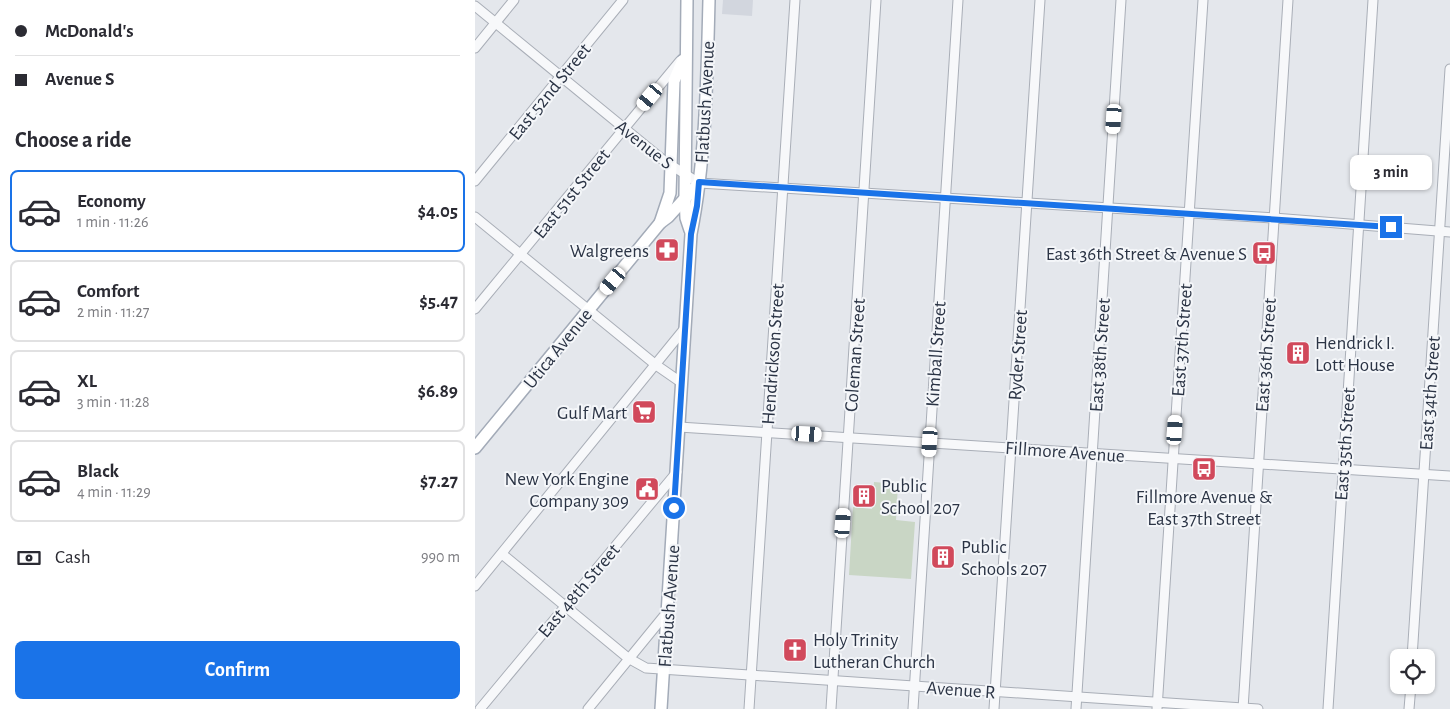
<!DOCTYPE html>
<html lang="en">
<head>
<meta charset="utf-8">
<style>
  :root { --surface:#fff; --page:#f2f2f3; --text:#2b2b33; --muted:#7c7c81; --line:#e1e1e2; --accent:#1a73e8 }
  body { margin:0; font-family:"Alegreya Sans",sans-serif; background:var(--page); color:var(--text); height:100vh; display:flex; flex-direction:column; font-size:19px; white-space:nowrap }
  * { box-sizing:border-box; margin:0 }
  p { font-size:16px; color:var(--muted) }
  .icon { flex:none; width:28px; height:28px; fill:none; stroke:currentColor; stroke-width:2; stroke-linecap:round; stroke-linejoin:round }
  .map { position:relative; flex:1; overflow:hidden }
  .drawer { display:flex; flex-direction:column; background:var(--surface); width:475px }
  .drawer>* { flex:none }
  .guide { display:grid; align-content:center; height:110px; padding:0 15px; background:var(--surface) }
  .fabs { position:absolute; left:915px; top:649px; display:grid; gap:10px }
  .fabs a { display:grid; place-items:center; width:45px; height:45px; border-radius:8px; background:var(--surface); box-shadow:0 1px 4px #0004; font-size:25px }
  .end { position:absolute; width:22px; height:22px; margin:-11px; border:6px solid #1a73e8; background:#fff; box-shadow:0 0 0 2px #fff }
  .from { border-radius:50% }
  .bubble { position:absolute; height:35px; border-radius:8px; background:var(--surface); box-shadow:0 1px 4px #0004; font-size:16px; font-weight:700; line-height:35px; text-align:center }
  .car { position:absolute; width:15px; height:30px; margin:-15px -8px; border-radius:6px; box-shadow:0 0 4px 1px #0007; background:linear-gradient(#fff 24%,#345 0 40%,#fff 0 76%,#345 0 86%,#fff 0) }
  .guide b { display:flex; align-items:center; gap:18px; height:48px; font-size:19px }
  .guide b+b { border-top:1px solid var(--line) }
  .guide i { width:12px; height:12px; background:var(--text) }
  ul { padding:0; list-style:none }
  li { display:flex; align-items:center; gap:15px; height:82px; margin:0 10px 8px; padding:0 5px; border:2px solid var(--line); border-radius:8px }
  li div { flex:1 }
  li b { display:block; font-size:19px }
  li em { font-style:normal; font-weight:700 }
  li.current { border-color:var(--accent) }
  li>.icon { width:45px; height:45px; stroke-width:1.5 }
  h2 { padding:0 15px; font-size:22px; line-height:60px }
  .pay { display:flex; align-items:center; gap:12px; height:55px; padding:0 15px; font-size:19px }
  .pay p { margin-inline-start:auto }
  .action { display:flex; gap:10px; margin-top:auto; padding:10px 15px }
  .action a { flex:1; height:58px; border-radius:8px; background:var(--accent); color:#fff; font-size:20px; font-weight:700; line-height:58px; text-align:center }
  main { display:flex; flex:1; min-height:0 }
  .map>svg:first-child { display:block }
</style>
</head>
<body>
<main>
<section class="drawer">
<div class="guide">
<b><i class="from"></i>McDonald's</b>
<b><i></i>Avenue S</b>
</div>
<h2>Choose a ride</h2>
<ul>
<li class="current"><svg class="icon" aria-label="car" viewBox="0 0 24 24"><path d="M5 17H2v-5l4-1 3-4h7l3 4 3 1v5h-3M9 17h6M6 11h13"/><circle cx="7" cy="17" r="2"/><circle cx="17" cy="17" r="2"/></svg><div><b>Economy</b><p>1 min · 11:26</p></div><em>$4.05</em></li>
<li><svg class="icon" aria-label="car" viewBox="0 0 24 24"><path d="M5 17H2v-5l4-1 3-4h7l3 4 3 1v5h-3M9 17h6M6 11h13"/><circle cx="7" cy="17" r="2"/><circle cx="17" cy="17" r="2"/></svg><div><b>Comfort</b><p>2 min · 11:27</p></div><em>$5.47</em></li>
<li><svg class="icon" aria-label="car" viewBox="0 0 24 24"><path d="M5 17H2v-5l4-1 3-4h7l3 4 3 1v5h-3M9 17h6M6 11h13"/><circle cx="7" cy="17" r="2"/><circle cx="17" cy="17" r="2"/></svg><div><b>XL</b><p>3 min · 11:28</p></div><em>$6.89</em></li>
<li><svg class="icon" aria-label="car" viewBox="0 0 24 24"><path d="M5 17H2v-5l4-1 3-4h7l3 4 3 1v5h-3M9 17h6M6 11h13"/><circle cx="7" cy="17" r="2"/><circle cx="17" cy="17" r="2"/></svg><div><b>Black</b><p>4 min · 11:29</p></div><em>$7.27</em></li>
</ul>
<div class="pay"><svg class="icon" aria-label="cash" viewBox="0 0 24 24"><path d="M3 7h18v10H3z"/><circle cx="12" cy="12" r="2"/></svg>Cash<p>990 m</p></div>
<div class="action"><a>Confirm</a></div>
</section>
<div class="map">
<svg width="975" height="709" viewBox="0 0 975 709">
  <rect width="100%" height="100%" fill="#e4e7ec"/>
  <!-- built -->
  <polygon fill="#d2d6de" points="248,0 278,0 277,16 247,14"/>
  <!-- green -->
  <polygon fill="#c9d6c5" points="399,482 423,484 421,520 440,522 436,579 374,575 378,507 397,509"/>
  <g fill="none" stroke-linecap="round" stroke-linejoin="round">
    <defs>
      <g id="minor">
        <polyline points="0,6 188,160 224,183 799,218 975,232"/>
        <polyline points="0,48 39,0"/>
        <polyline points="0,181 148,0"/>
        <polyline points="0,217 181,365 207,383"/>
        <polyline points="0,309 205,61"/>
        <polyline points="204,427 975,476"/>
        <polyline points="27,554 153,658 171,668 783,709"/>
        <polyline points="0,586 210,328"/>
        <polyline points="937,658 975,69"/>
        <polyline points="5,709 202,472"/>
        <polyline points="113,709 193,611"/>
        <polyline points="274,709 320,0"/>
        <polyline points="356,709 401,0"/>
        <polyline points="438,709 483,0"/>
        <polyline points="519,709 565,0"/>
        <polyline points="601,709 646,0"/>
        <polyline points="682,709 728,0"/>
        <polyline points="768,709 813,0"/>
        <polyline points="853,709 898,0"/>
        <polyline points="934,709 936,685"/>
      </g>
      <g id="major">
        <polyline points="212,0 210,197 211,218 215,230"/>
        <polyline points="185,223 195,193 199,81 208,60"/>
        <polyline points="0,448 185,223 193,217 224,183"/>
        <path d="M 186,709 L 216,234 C 231,158 232,78 234,0"/>
      </g>
    </defs>
    <!-- minor casing -->
    <use href="#minor" stroke="#a9aeb7" stroke-width="11"/>
    <!-- major casing -->
    <use href="#major" stroke="#a3abb8" stroke-width="14"/>
    <!-- minor -->
    <use href="#minor" stroke="#f7f8fa" stroke-width="9"/>
    <!-- major -->
    <use href="#major" stroke="#fff" stroke-width="11"/>
  </g>
  <g fill="none" stroke-linecap="round" stroke-linejoin="round">
    <!-- route -->
    <polyline stroke="#1a73e8" stroke-width="6" points="199,508 216,234 222,206 224,182 916,227"/>
  </g>
  <!-- icons -->
  <defs>
    <symbol id="pharmacy-square" viewBox="-11 -11 22 22"><rect x="-9" y="-9" width="18" height="18" rx="4" fill="#d1495b" stroke="#f4f6f9"/><path d="M-2-6h4v4h4v4h-4v4h-4v-4h-4v-4h4Z" fill="#fff"/></symbol>
    <symbol id="bus-square" viewBox="-11 -11 22 22"><rect x="-9" y="-9" width="18" height="18" rx="4" fill="#d1495b" stroke="#f4f6f9"/><path d="M-5-6H5V4H4V6H2V4H-2V6H-4V4H-5ZM-3.5-4V0h7V-4ZM-3.5 1.2v1.5H-2V1.2ZM2 1.2v1.5H3.5V1.2Z" fill="#fff"/></symbol>
    <symbol id="building-square" viewBox="-11 -11 22 22"><rect x="-9" y="-9" width="18" height="18" rx="4" fill="#d1495b" stroke="#f4f6f9"/><path d="M-4-6H4V6H1V3H-1V6H-4ZM-2.5-4.3h1.7v1.8h-1.7ZM.8-4.3h1.7v1.8H.8ZM-2.5-1h1.7V.8h-1.7ZM.8-1h1.7V.8H.8Z" fill="#fff"/></symbol>
    <symbol id="supermarket-square" viewBox="-11 -11 22 22"><rect x="-9" y="-9" width="18" height="18" rx="4" fill="#d1495b" stroke="#f4f6f9"/><path d="M-6-5.5h2.5l.6 2H6L4.5 2H-2.5L-4.4-4H-6ZM-1.5 3.2a1.3 1.3 0 1 0 .1 0ZM3 3.2a1.3 1.3 0 1 0 .1 0Z" fill="#fff"/></symbol>
    <symbol id="civic-square" viewBox="-11 -11 22 22"><rect x="-9" y="-9" width="18" height="18" rx="4" fill="#d1495b" stroke="#f4f6f9"/><path d="M-.6-6.5H3V-4.5H.6V-3L4-1V1h2V6H-6V1h2V-1L-.6-3ZM-1.2 2.5V6h2.4V2.5Z" fill="#fff"/></symbol>
    <symbol id="church-square" viewBox="-11 -11 22 22"><rect x="-9" y="-9" width="18" height="18" rx="4" fill="#d1495b" stroke="#f4f6f9"/><path d="M-1.2-6h2.4v3.5h3.3v2.4h-3.3V6h-2.4V-.1h-3.3v-2.4h3.3Z" fill="#fff"/></symbol>
  </defs>
  <g fill-rule="evenodd">
    <use href="#pharmacy-square" x="178" y="236" width="28" height="28"/>
    <use href="#bus-square" x="775" y="239" width="28" height="28"/>
    <use href="#building-square" x="809" y="339" width="28" height="28"/>
    <use href="#supermarket-square" x="155" y="398" width="28" height="28"/>
    <use href="#bus-square" x="715" y="455" width="28" height="28"/>
    <use href="#civic-square" x="158" y="475" width="28" height="28"/>
    <use href="#building-square" x="375" y="482" width="28" height="28"/>
    <use href="#building-square" x="454" y="543" width="28" height="28"/>
    <use href="#church-square" x="306" y="636" width="28" height="28"/>
  </g>
  <g text-anchor="middle" stroke-width="4" stroke-linejoin="round" paint-order="stroke">
    <!-- street labels -->
    <g font-size="19" fill="#2b3445" stroke="#f4f6f9">
      <text transform="translate(74 91) rotate(-51)" y="7">East 52nd Street</text>
      <text transform="translate(229 102) rotate(-87)" y="7">Flatbush Avenue</text>
      <text transform="translate(170 144) rotate(38)" y="7">Avenue S</text>
      <text transform="translate(96 193) rotate(-51)" y="7">East 51st Street</text>
      <text transform="translate(706 340) rotate(-86)" y="7">East 37th Street</text>
      <text transform="translate(82 348) rotate(-51)" y="7">Utica Avenue</text>
      <text transform="translate(297 354) rotate(-86)" y="7">Hendrickson Street</text>
      <text transform="translate(460 354) rotate(-86)" y="7">Kimball Street</text>
      <text transform="translate(379 355) rotate(-86)" y="7">Coleman Street</text>
      <text transform="translate(542 355) rotate(-86)" y="7">Ryder Street</text>
      <text transform="translate(624 355) rotate(-86)" y="7">East 38th Street</text>
      <text transform="translate(790 355) rotate(-86)" y="7">East 36th Street</text>
      <text transform="translate(954 393) rotate(-86)" y="7">East 34th Street</text>
      <text transform="translate(869 444) rotate(-86)" y="7">East 35th Street</text>
      <text transform="translate(590 451) rotate(4)" y="7">Fillmore Avenue</text>
      <text transform="translate(103 590) rotate(-50)" y="7">East 48th Street</text>
      <text transform="translate(193 606) rotate(-86)" y="7">Flatbush Avenue</text>
      <text transform="translate(486 689) rotate(4)" y="7">Avenue R</text>
    </g>
    <!-- poi labels -->
    <g font-size="19" fill="#2b3445" stroke="#f4f6f9" text-anchor="end">
      <text x="174" y="257">Walgreens</text>
      <text x="772" y="260">East 36th Street &amp; Avenue S</text>
      <text x="840" y="349" text-anchor="start">Hendrick I.<tspan x="840" dy="22">Lott House</tspan></text>
      <text x="152" y="419">Gulf Mart</text>
      <text x="154" y="485">New York Engine<tspan x="154" dy="22">Company 309</tspan></text>
      <text x="406" y="492" text-anchor="start">Public<tspan x="406" dy="22">School 207</tspan></text>
      <text x="729" y="503" text-anchor="middle">Fillmore Avenue &amp;<tspan x="729" dy="22">East 37th Street</tspan></text>
      <text x="486" y="553" text-anchor="start">Public<tspan x="486" dy="22">Schools 207</tspan></text>
      <text x="338" y="646" text-anchor="start">Holy Trinity<tspan x="338" dy="22">Lutheran Church</tspan></text>
    </g>
  </g>
</svg>
<div class="fabs">
<a><svg class="icon" aria-label="locate" viewBox="0 0 24 24"><circle cx="12" cy="12" r="6"/><path d="M12 2v4M12 18v4M2 12h4M18 12h4"/></svg></a>
</div>
<i class="end from" style="left:199px;top:508px"></i>
<i class="end" style="left:916px;top:227px"></i>
<div class="bubble" style="left:875px;top:155px;width:82px">3 min</div>
<i class="car" style="left:175px;top:97px;rotate:220deg"></i>
<i class="car" style="left:639px;top:119px;rotate:184deg"></i>
<i class="car" style="left:138px;top:281px;rotate:220deg"></i>
<i class="car" style="left:700px;top:430px;rotate:4deg"></i>
<i class="car" style="left:332px;top:434px;rotate:93deg"></i>
<i class="car" style="left:455px;top:442px;rotate:184deg"></i>
<i class="car" style="left:368px;top:523px;rotate:4deg"></i>
</div>
</main>
</body>
</html>
